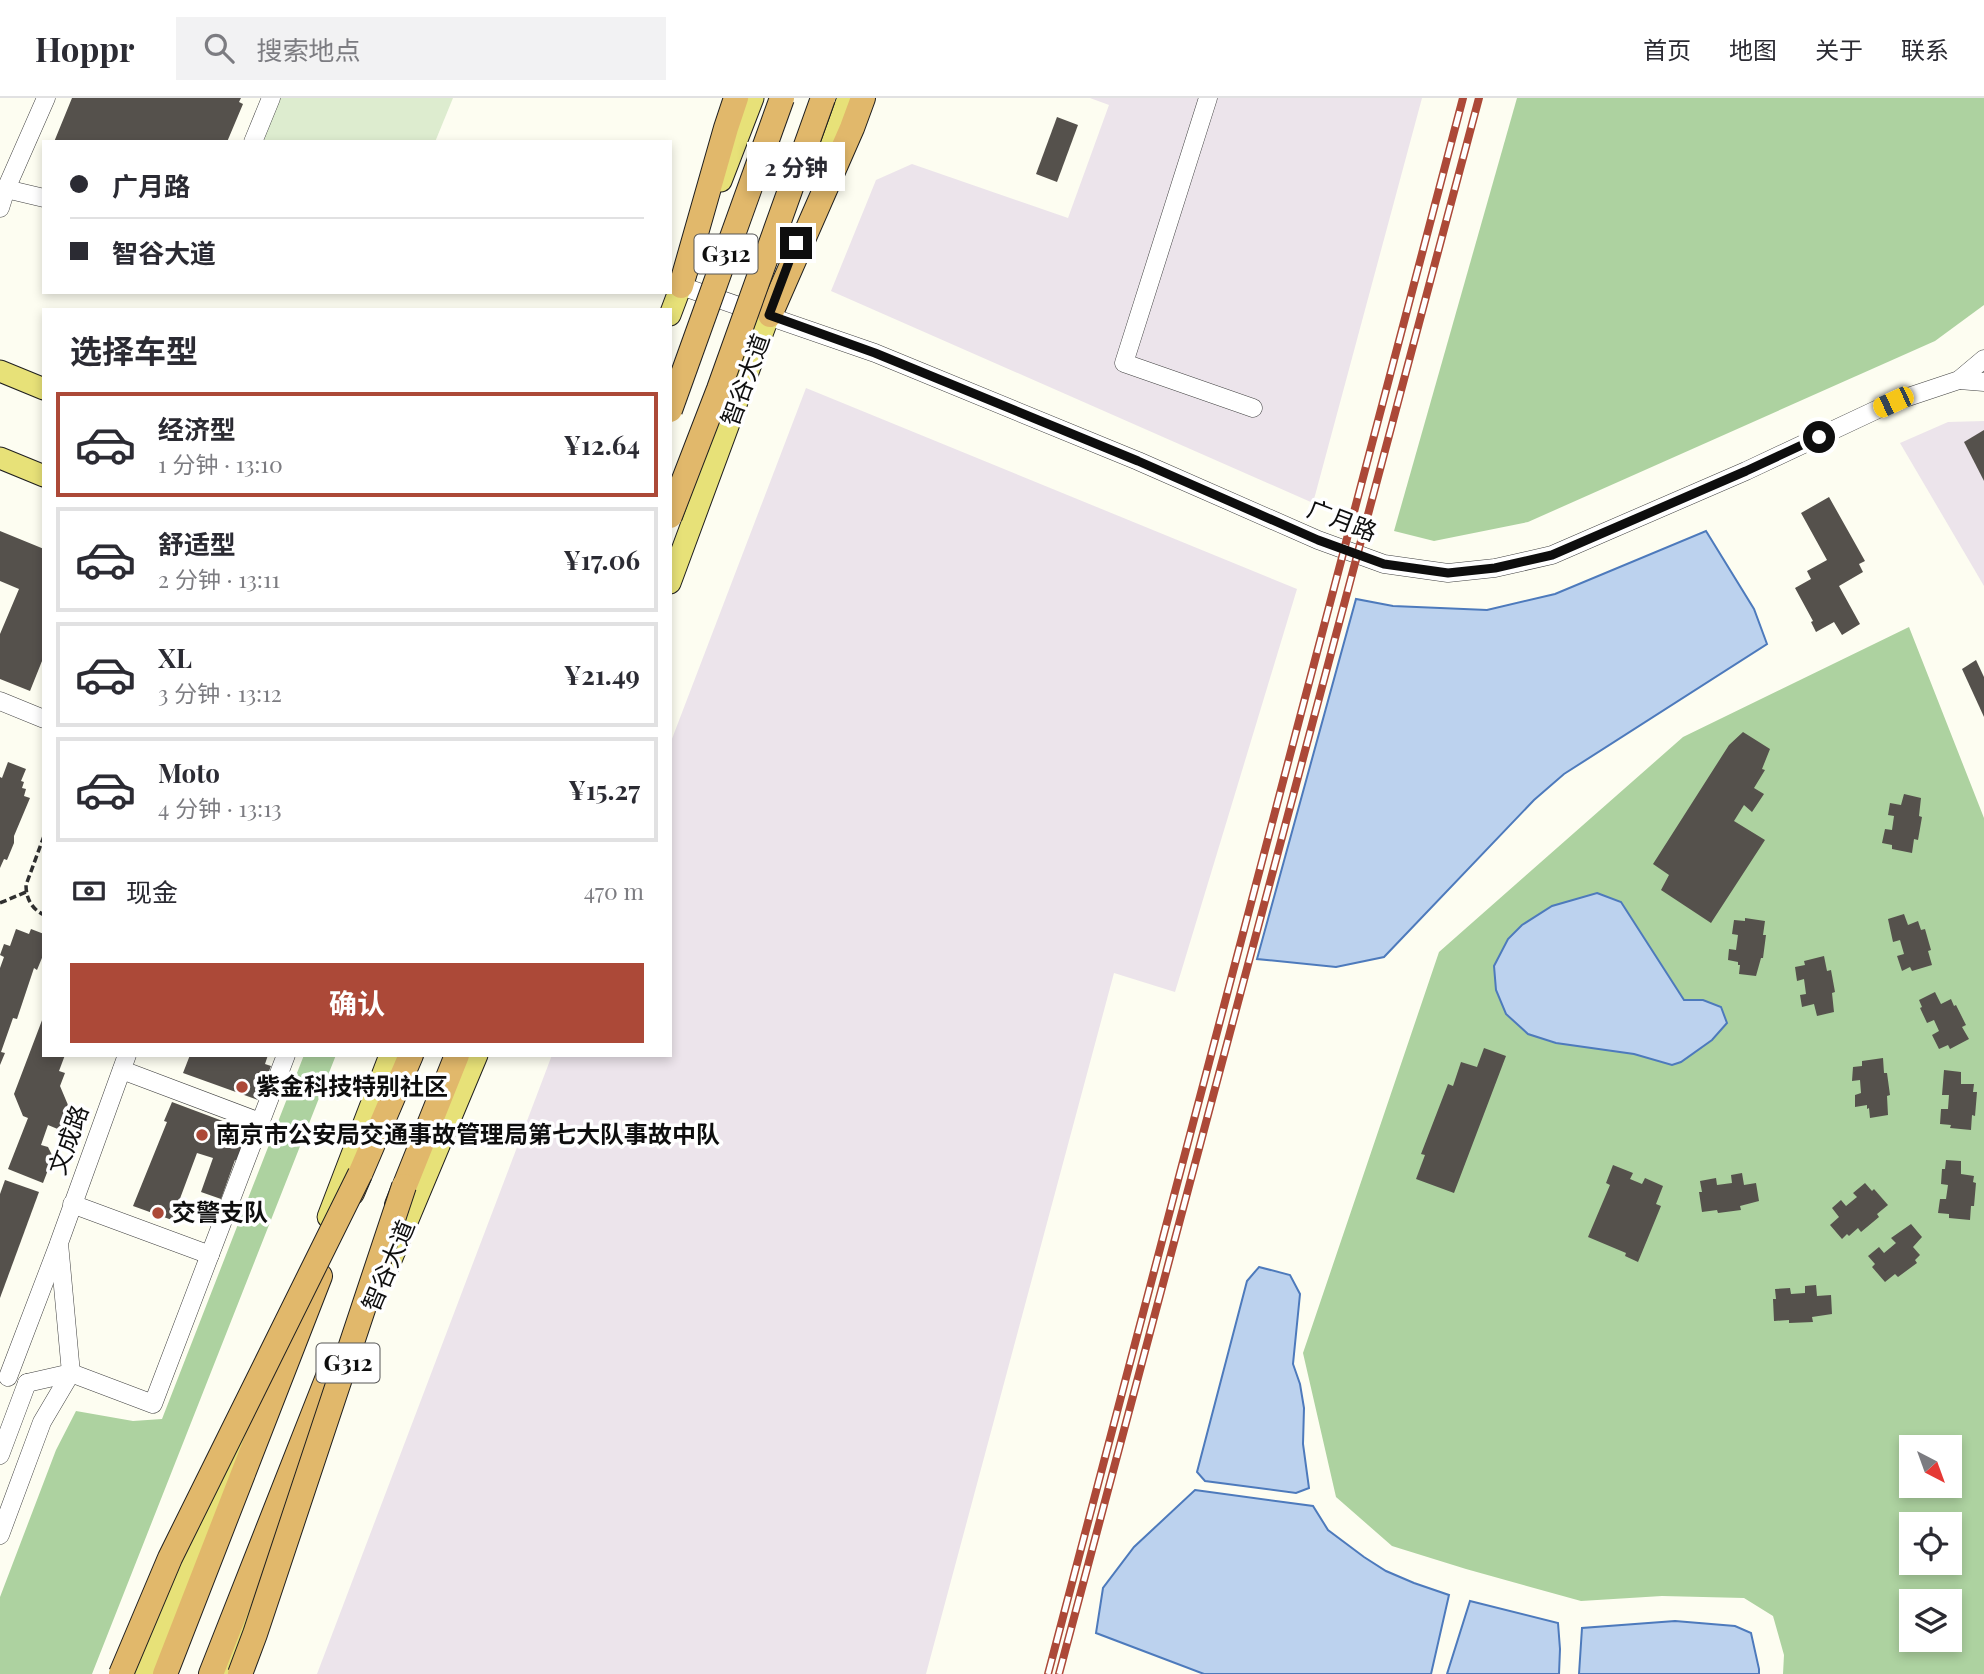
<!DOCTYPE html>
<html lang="zh">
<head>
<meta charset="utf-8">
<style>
  :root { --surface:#fff; --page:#f2f2f3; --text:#2b2b33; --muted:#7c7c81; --line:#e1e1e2; --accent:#ac4938 }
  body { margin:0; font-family:"Playfair Display","Noto Sans SC",serif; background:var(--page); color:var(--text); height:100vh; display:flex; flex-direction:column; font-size:26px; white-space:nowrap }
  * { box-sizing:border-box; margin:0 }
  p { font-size:23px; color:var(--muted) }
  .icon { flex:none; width:38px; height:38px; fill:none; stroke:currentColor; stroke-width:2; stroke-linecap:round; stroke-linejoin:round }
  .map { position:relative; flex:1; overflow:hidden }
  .drawer { position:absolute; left:42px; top:210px; width:630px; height:749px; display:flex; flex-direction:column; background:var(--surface); border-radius:0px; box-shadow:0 4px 10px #0003 }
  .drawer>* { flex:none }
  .top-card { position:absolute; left:42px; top:42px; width:630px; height:154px; border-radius:0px; box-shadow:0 4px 10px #0003; display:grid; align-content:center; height:154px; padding:0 28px; background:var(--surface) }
  .needle { width:46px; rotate:139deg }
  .controls { position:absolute; left:1899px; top:1337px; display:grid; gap:14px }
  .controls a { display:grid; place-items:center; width:63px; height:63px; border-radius:0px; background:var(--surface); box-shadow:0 4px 10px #0003; font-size:35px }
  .end { position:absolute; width:32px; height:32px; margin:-16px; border:9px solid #0e0e0e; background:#fff; box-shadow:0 0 0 4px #fff }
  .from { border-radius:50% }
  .bubble { position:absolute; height:49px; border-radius:0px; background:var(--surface); box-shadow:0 4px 10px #0003; font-size:23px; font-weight:700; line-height:49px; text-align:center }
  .car { position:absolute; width:21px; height:42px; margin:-21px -10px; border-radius:9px; box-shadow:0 0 5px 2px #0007; background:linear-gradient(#f5c518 24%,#345 0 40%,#f5c518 0 76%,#345 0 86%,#f5c518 0) }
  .top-card b { display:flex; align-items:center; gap:24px; height:66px; font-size:26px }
  .top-card b+b { border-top:2px solid var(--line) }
  .top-card i { width:18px; height:18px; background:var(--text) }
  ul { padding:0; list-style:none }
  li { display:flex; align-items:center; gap:21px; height:105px; margin:0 14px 10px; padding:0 14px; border:4px solid var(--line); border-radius:0px }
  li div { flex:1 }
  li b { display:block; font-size:26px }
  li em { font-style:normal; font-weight:700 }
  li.on { border-color:var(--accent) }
  li>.icon { width:63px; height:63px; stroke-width:1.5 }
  h2 { padding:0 28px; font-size:32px; line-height:84px }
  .pay { display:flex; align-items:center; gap:18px; height:77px; padding:0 28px; font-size:26px }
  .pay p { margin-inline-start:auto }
  .cta { display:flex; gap:14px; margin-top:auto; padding:14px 28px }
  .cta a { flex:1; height:80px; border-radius:0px; background:var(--accent); color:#fff; font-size:28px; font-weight:700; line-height:80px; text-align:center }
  header { display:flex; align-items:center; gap:42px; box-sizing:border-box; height:98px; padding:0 35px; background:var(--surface); border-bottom:2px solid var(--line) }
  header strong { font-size:33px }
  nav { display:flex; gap:38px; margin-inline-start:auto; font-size:24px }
  .search { width:490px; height:63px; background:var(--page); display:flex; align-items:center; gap:18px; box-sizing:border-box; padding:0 24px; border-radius:0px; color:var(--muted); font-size:26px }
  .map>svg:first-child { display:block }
</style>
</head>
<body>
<header>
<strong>Hoppr</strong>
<div class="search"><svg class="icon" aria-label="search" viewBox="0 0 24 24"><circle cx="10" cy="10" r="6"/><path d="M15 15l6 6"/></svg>搜索地点</div>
<nav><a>首页</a><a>地图</a><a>关于</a><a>联系</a></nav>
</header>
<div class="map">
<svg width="1984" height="1576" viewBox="0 0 1984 1576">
  <rect width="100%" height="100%" fill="#fdfdf1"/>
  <!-- industrial -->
  <g fill="#ece4eb">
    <polygon points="1090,0 1422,0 1313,405 831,193 876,82 912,66 1068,120 1109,7"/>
    <polygon points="806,290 1297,491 1175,894 1114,875 926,1576 317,1576 552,957 670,957 670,646"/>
    <polygon points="1984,323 1984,488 1900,345 1948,324"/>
  </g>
  <!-- forest -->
  <g fill="#add2a0" fill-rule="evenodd">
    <polygon points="1517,0 1984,0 1984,207 1935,243 1528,424 1434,443 1394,433"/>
    <path d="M 1909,529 L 1984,720 L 1984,1576 L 1783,1576 L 1784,1557 L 1773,1518 L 1744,1500 L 1662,1498 L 1581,1503 L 1466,1471 L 1392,1448 L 1336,1399 L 1303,1255 L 1439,854 L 1683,639 ZM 1911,1349 L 1950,1349 L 1950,1388 L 1911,1388 ZM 1911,1426 L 1950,1426 L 1950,1465 L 1911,1465 ZM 1911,1503 L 1950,1503 L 1950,1542 L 1911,1542 Z"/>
    <polygon points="304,957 336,957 92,1576 0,1576 0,1499 56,1352 76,1313 133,1323 162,1321"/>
  </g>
  <!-- pitch -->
  <polygon fill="#ddeccf" points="278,0 453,0 435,44 261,44"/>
  <!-- water -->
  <g fill="#bcd2ee" stroke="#4d7abc" stroke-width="2">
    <polygon points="1706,433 1754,511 1767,546 1564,676 1534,702 1384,859 1336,869 1257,861 1356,501 1393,508 1487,512 1555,496"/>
    <polygon points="1597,795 1621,804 1684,902 1703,902 1721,909 1727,925 1712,942 1681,964 1672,967 1634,956 1556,945 1528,936 1506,916 1496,892 1494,868 1508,841 1522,827 1552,808"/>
    <polygon points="1259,1169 1290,1177 1300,1196 1293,1266 1300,1286 1304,1310 1303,1346 1309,1390 1296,1395 1205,1383 1197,1374 1247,1183"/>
    <polygon points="1195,1392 1313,1408 1328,1432 1364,1459 1386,1473 1414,1485 1449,1497 1431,1576 1204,1576 1096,1535 1103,1490 1134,1449"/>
    <polygon points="1470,1503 1558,1525 1560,1551 1559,1576 1447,1576"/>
    <polygon points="1675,1523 1735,1528 1751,1535 1759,1571 1759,1576 1579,1576 1582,1530"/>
  </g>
  <!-- building -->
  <g fill="#55514c">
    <polygon points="72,0 241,0 239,4 243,6 227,44 54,44"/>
    <polygon points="1057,19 1078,27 1057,84 1036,76"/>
    <polygon points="1984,332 1984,383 1964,344"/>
    <polygon points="1829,399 1865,463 1859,466 1863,474 1839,488 1860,526 1842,537 1834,524 1816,534 1811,524 1813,523 1795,490 1811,481 1807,473 1827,462 1801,415"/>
    <polygon points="0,433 44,451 44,558 30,593 0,581 0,536 19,491 0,483"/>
    <polygon points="1976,562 1984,579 1984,619 1962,571"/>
    <polygon points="1743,634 1770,651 1762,671 1765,672 1754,690 1764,696 1752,714 1744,707 1734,723 1765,742 1711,825 1661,792 1669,777 1653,766 1729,647"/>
    <polygon points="8,664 26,671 21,683 24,684 22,690 26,691 24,698 30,700 14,738 14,745 7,762 4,761 0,770 0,679 2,680"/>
    <polygon points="1904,696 1921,700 1919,718 1922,719 1918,742 1914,741 1912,755 1892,751 1892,747 1882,745 1885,731 1892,732 1894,718 1888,717 1890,705 1901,707"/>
    <polygon points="1904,816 1908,827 1918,823 1921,832 1925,831 1931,852 1928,853 1932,867 1912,873 1910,869 1902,873 1897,858 1904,856 1900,842 1893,844 1888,821"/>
    <polygon points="1745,820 1765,823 1763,837 1766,837 1763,860 1761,860 1756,878 1739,876 1740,867 1738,867 1738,864 1728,862 1729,851 1736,852 1738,837 1732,836 1734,822 1745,823"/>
    <polygon points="16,831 29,836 31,831 44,836 44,855 37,872 34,870 17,921 13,920 1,954 5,955 0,967 0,870 4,859 0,857 4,846 10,848"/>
    <polygon points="1824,858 1827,873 1831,872 1835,894 1832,895 1834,914 1817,918 1814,906 1802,909 1800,897 1806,896 1804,881 1797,883 1795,869 1805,867 1804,863"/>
    <polygon points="1935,894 1941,906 1951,901 1954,908 1956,907 1966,927 1962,929 1969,941 1950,951 1948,947 1939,951 1932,937 1939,933 1934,922 1927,925 1920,910 1922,909 1919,902"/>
    <polygon points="44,917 44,957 65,957 59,973 65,975 60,988 68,1007 67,1010 69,1010 60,1032 48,1027 41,1047 48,1049 53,1059 43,1085 8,1071 28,1020 23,1018 14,996"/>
    <polygon points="1484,950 1506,958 1454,1095 1416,1081 1425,1057 1421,1056 1448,986 1453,988 1461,964 1477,969"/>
    <polygon points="190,957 268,957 265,966 271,968 258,1002 183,975"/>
    <polygon points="1883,960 1884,975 1887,975 1890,997 1887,998 1888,1017 1870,1020 1869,1010 1867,1011 1867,1007 1855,1009 1855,997 1861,995 1860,982 1852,983 1853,969 1862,968 1862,963"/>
    <polygon points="1944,972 1961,974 1961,986 1974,986 1973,994 1977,994 1975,1018 1972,1017 1971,1032 1950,1030 1951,1027 1940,1026 1941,1011 1948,1011 1949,997 1942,997"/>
    <polygon points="172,1004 236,1028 237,1026 251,1031 239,1064 235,1062 221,1101 201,1094 213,1060 197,1055 172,1122 133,1108 167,1024 164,1023"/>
    <polygon points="1946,1062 1961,1063 1961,1076 1974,1078 1973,1084 1976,1085 1974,1108 1971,1108 1970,1122 1949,1120 1949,1116 1938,1115 1940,1101 1946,1101 1948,1087 1941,1086 1942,1071 1945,1071"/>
    <polygon points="1613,1067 1633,1075 1630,1081 1642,1086 1645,1080 1663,1088 1656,1106 1661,1108 1638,1164 1625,1158 1626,1155 1588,1139 1610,1087 1606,1085"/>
    <polygon points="1742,1075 1744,1087 1756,1085 1759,1103 1740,1108 1741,1112 1718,1115 1717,1112 1702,1114 1699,1094 1702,1094 1700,1083 1716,1080 1717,1087 1732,1085 1731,1077"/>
    <polygon points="5,1082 39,1094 0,1200 0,1096"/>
    <polygon points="1865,1085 1872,1093 1874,1091 1888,1107 1877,1116 1879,1119 1861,1134 1858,1130 1849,1138 1847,1136 1842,1141 1830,1127 1839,1119 1832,1110 1841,1102 1846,1108 1857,1099 1853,1095"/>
    <polygon points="1911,1126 1922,1139 1913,1149 1920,1157 1915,1162 1917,1165 1898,1179 1895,1176 1885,1184 1872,1169 1875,1166 1868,1158 1879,1149 1884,1155 1896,1145 1891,1140"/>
    <polygon points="1816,1187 1817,1198 1831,1197 1832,1216 1812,1219 1813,1224 1789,1225 1789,1222 1774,1223 1773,1201 1776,1201 1775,1191 1790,1190 1791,1196 1805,1195 1805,1188"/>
  </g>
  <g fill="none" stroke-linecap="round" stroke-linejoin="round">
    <defs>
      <g id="minor">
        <polyline points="1208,0 1124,265 1253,310"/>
        <polyline points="253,44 271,0"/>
        <polyline points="6,91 44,100"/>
        <polyline points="0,110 6,91 46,0"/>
        <polyline points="681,188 875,255 1138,363 1318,442 1384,466 1448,475 1495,470 1552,457 1746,373 1893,304 1959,282 1984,261"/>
        <polyline points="1959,282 1984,284"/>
        <polyline points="0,603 44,621"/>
        <polyline points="122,972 260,1024"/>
        <polyline points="72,1106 210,1157"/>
        <polyline points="8,1279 58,1148"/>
        <polyline points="27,1285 71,1275 59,1145 127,957"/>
        <polyline points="0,1357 27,1285"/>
        <polyline points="0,1437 42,1324 71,1275 153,1306 286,957"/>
      </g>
      <g id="major">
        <polyline points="822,72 848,0"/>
        <polyline points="721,83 753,0"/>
        <polyline points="670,217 687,172"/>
        <polyline points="0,273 44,291"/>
        <polyline points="0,360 44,378"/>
        <polyline points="670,485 775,201"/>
        <polyline points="328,1119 390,957"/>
        <polyline points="386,1174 477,957"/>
        <polyline points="145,1576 244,1334"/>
        <polyline points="227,1576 252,1509"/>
      </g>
      <g id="highway">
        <polyline points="681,188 726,30 736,0"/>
        <polyline points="770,217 852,30 863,0"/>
        <polyline points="352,1095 411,957"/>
        <polyline points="397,1107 457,957"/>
        <polyline points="165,1576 320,1178"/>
        <polyline points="211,1576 335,1261"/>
      </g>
    </defs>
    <!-- minor casing -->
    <use href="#minor" stroke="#414141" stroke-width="19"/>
    <!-- major casing -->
    <use href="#major" stroke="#1f1f1f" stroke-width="23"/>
    <!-- highway casing -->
    <use href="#highway" stroke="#1f1f1f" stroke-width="26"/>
    <!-- path -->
    <g stroke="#303030" stroke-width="3.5" stroke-dasharray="7 3.5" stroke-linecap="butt">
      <path d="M 44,738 L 26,787 C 26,801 32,811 44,817"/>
      <polyline points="0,805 26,794"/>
    </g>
    <!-- minor -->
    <use href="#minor" stroke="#fff" stroke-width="18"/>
    <!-- major -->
    <use href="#major" stroke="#e7e178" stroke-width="21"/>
    <!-- highway -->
    <use href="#highway" stroke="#e1b86b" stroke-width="24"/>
    <defs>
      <g id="rail">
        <polyline points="1048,1576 1463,0"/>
        <polyline points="1059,1576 1479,0"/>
      </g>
    </defs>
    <!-- rail casing -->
    <use href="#rail" stroke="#ac4938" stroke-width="8"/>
    <!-- rail -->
    <use href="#rail" stroke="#fff" stroke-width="5" stroke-dasharray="16" stroke-linecap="butt"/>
    <defs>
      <g id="highway-bridge">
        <polyline points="670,312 782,0"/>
        <polyline points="670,418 719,291 823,0"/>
        <polyline points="121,1576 170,1460 360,1076"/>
        <polyline points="240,1576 255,1536 404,1088"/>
      </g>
    </defs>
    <!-- highway-bridge casing -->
    <use href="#highway-bridge" stroke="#1f1f1f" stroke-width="26" stroke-linecap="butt"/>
    <!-- highway-bridge -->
    <use href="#highway-bridge" stroke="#e1b86b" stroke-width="24"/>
  </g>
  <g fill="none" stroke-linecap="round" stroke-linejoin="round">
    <!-- route -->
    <polyline stroke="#0e0e0e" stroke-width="9" points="796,145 769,217 875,255 1138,363 1318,442 1384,466 1448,475 1495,470 1552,457 1746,373 1819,339"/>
  </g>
  <!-- markers -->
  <g fill="#ac4938" stroke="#fff" stroke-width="2.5">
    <circle cx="242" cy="989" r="7"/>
    <circle cx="202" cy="1037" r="7"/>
    <circle cx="158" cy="1115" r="7"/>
  </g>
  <g text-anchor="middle" stroke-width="7" stroke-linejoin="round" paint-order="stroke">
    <!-- shield labels -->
    <g fill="#fff" stroke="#565656" stroke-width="2">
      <rect x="694.5" y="136.5" width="63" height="39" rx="5"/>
      <rect x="316.5" y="1245.5" width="63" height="39" rx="5"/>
    </g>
    <g font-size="23" font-weight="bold" fill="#0e0e0e">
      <text x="726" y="164">G312</text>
      <text x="348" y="1273">G312</text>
    </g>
    <!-- street labels -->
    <g font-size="24" fill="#0e0e0e" stroke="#fff">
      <text transform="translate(746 282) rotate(-70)" y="8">智谷大道</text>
      <text transform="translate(1342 423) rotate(21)" y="8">广月路</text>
      <text transform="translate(69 1042) rotate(-70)" y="8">文成路</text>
      <text transform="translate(389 1168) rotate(-67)" y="8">智谷大道</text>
    </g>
    <!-- poi labels -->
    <g font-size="24" font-weight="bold" fill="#0e0e0e" stroke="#fff" text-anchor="start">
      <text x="256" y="997">紫金科技特别社区</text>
      <text x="216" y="1045">南京市公安局交通事故管理局第七大队事故中队</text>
      <text x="172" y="1123">交警支队</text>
    </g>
  </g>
</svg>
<div class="controls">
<a><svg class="needle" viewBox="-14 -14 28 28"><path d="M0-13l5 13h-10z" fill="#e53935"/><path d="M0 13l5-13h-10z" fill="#7c7c81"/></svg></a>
<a><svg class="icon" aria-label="locate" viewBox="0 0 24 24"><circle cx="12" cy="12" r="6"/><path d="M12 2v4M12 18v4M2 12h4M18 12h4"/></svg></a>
<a><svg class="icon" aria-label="layers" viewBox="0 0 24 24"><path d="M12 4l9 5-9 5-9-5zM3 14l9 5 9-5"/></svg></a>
</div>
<i class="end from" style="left:1819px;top:339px"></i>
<i class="end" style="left:796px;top:145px"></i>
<div class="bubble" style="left:747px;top:44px;width:98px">2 分钟</div>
<i class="car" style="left:1893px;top:304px;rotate:245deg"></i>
<div class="top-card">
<b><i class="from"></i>广月路</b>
<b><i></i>智谷大道</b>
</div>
<section class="drawer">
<h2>选择车型</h2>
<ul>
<li class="on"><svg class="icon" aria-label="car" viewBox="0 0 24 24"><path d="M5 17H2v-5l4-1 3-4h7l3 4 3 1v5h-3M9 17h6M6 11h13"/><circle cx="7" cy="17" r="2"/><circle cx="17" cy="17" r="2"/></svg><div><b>经济型</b><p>1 分钟 · 13:10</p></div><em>¥12.64</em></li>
<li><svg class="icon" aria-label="car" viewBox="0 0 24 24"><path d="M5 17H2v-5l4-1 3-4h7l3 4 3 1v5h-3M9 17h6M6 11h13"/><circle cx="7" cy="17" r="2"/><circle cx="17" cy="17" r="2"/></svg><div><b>舒适型</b><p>2 分钟 · 13:11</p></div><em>¥17.06</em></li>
<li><svg class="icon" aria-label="car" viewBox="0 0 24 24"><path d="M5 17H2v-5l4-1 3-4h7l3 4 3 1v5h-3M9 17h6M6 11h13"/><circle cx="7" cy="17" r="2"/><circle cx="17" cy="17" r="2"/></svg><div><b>XL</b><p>3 分钟 · 13:12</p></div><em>¥21.49</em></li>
<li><svg class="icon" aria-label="car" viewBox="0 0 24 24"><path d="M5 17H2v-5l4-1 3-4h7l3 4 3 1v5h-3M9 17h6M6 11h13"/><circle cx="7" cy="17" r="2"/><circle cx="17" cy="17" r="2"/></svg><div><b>Moto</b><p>4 分钟 · 13:13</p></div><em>¥15.27</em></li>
</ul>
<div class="pay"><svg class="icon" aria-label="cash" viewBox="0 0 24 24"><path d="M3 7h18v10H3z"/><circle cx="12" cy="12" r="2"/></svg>现金<p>470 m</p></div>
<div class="cta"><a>确认</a></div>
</section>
</div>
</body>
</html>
